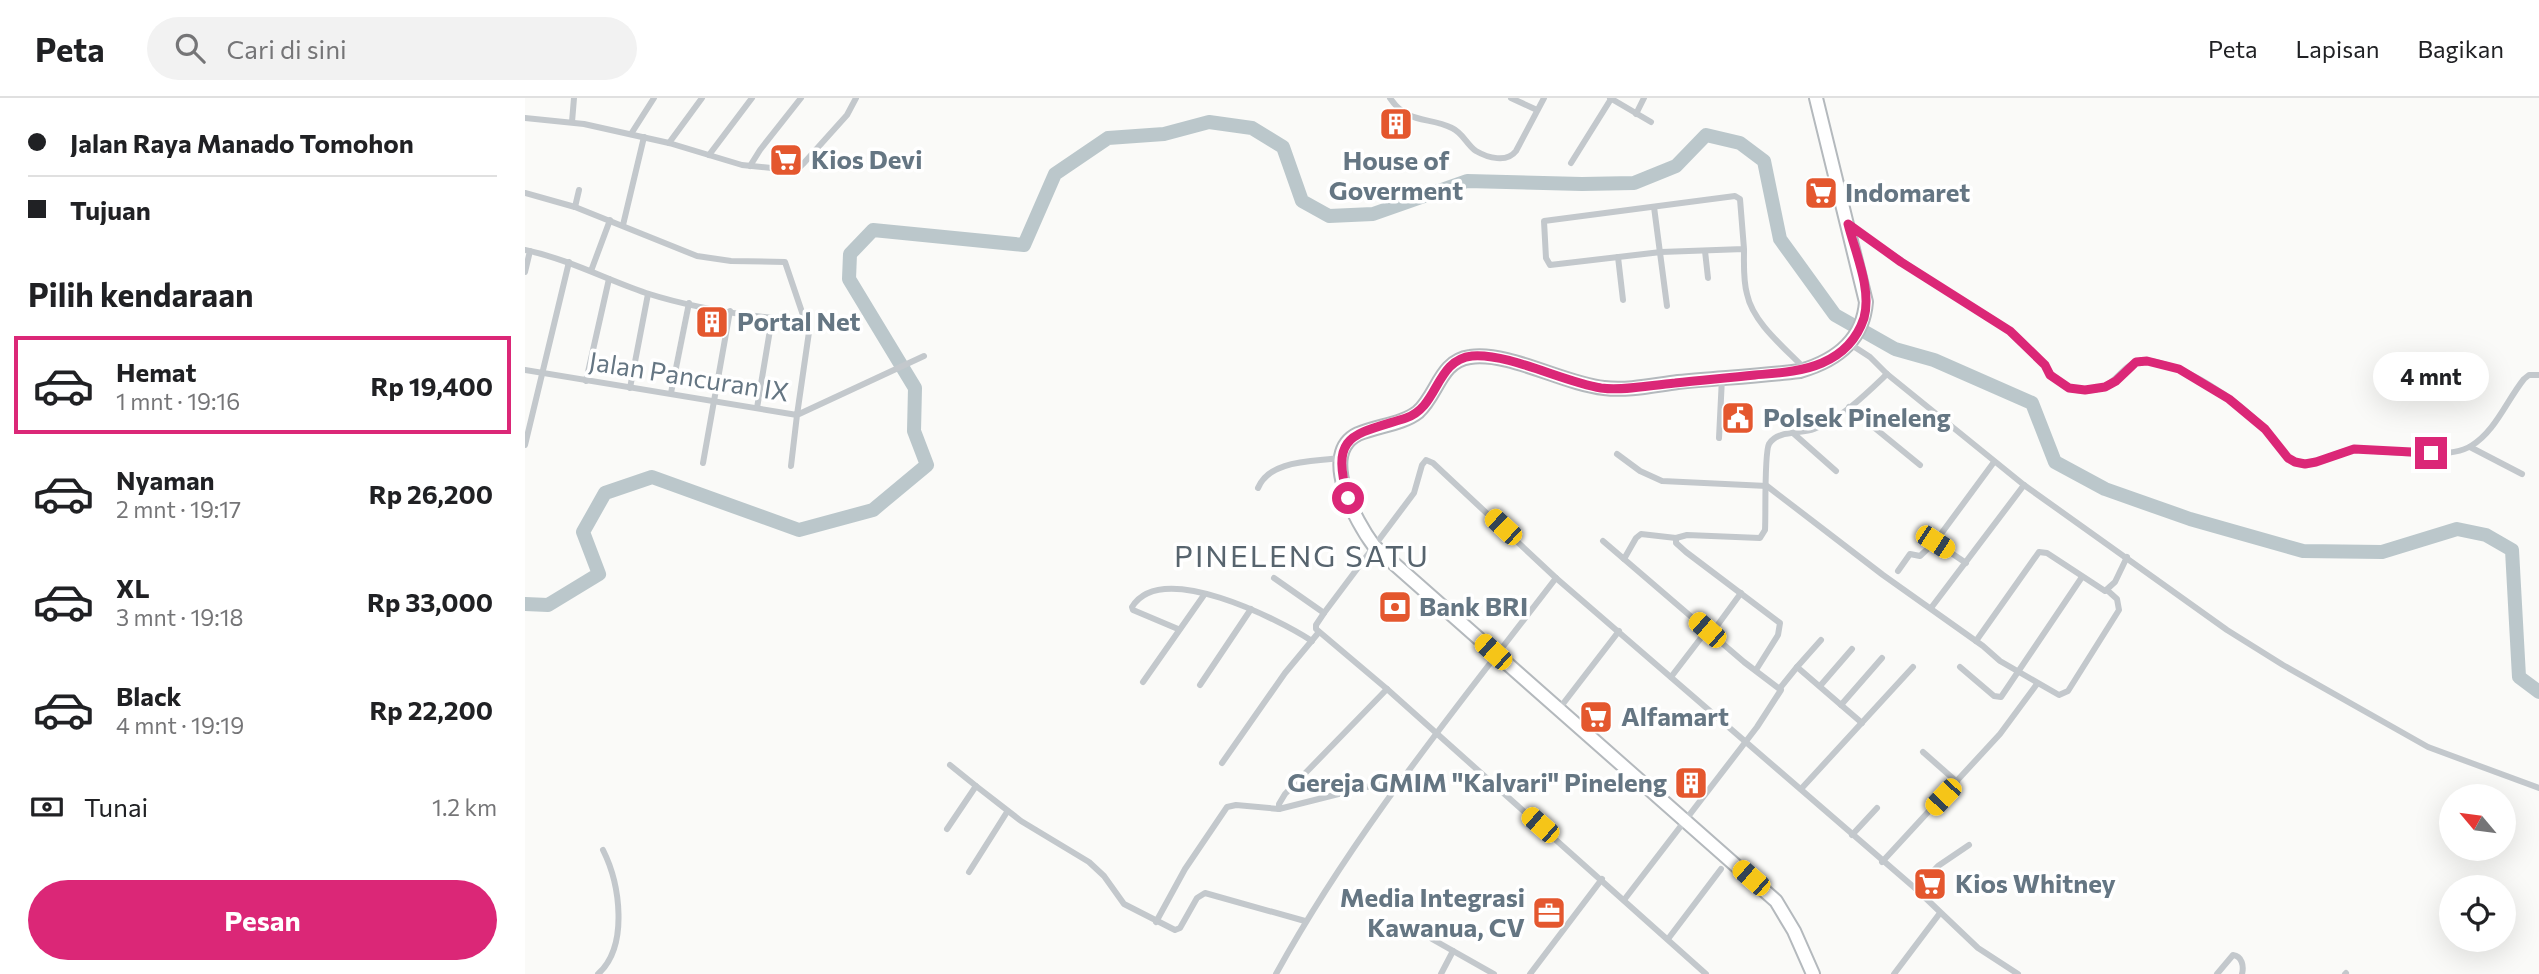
<!DOCTYPE html>
<html lang="id">
<head>
<meta charset="utf-8">
<style>
  :root { --surface:#fff; --page:#f2f2f2; --text:#202124; --muted:#757577; --line:#e0e0e0; --accent:#db2777 }
  body { margin:0; font-family:Commissioner,sans-serif; background:var(--page); color:var(--text); height:100vh; display:flex; flex-direction:column; font-size:26px; white-space:nowrap }
  * { box-sizing:border-box; margin:0 }
  p { font-size:23px; color:var(--muted) }
  .icon { flex:none; width:38px; height:38px; fill:none; stroke:currentColor; stroke-width:2; stroke-linecap:round; stroke-linejoin:round }
  .map { position:relative; flex:1; overflow:hidden }
  .side { display:flex; flex-direction:column; background:var(--surface); width:525px }
  .side>* { flex:none }
  .top-card { display:grid; align-content:center; height:154px; padding:0 28px; background:var(--surface) }
  .needle { width:46px; rotate:299deg }
  .fabs { position:absolute; left:1914px; top:686px; display:grid; gap:14px }
  .fabs a { display:grid; place-items:center; width:77px; height:77px; border-radius:50%; background:var(--surface); box-shadow:0 7px 28px #0002; font-size:35px }
  .end { position:absolute; width:32px; height:32px; margin:-16px; border:9px solid #db2777; background:#fff; box-shadow:0 0 0 4px #fff }
  .from { border-radius:50% }
  .bubble { position:absolute; height:49px; border-radius:24px; background:var(--surface); box-shadow:0 7px 28px #0002; font-size:23px; font-weight:700; line-height:49px; text-align:center }
  .car { position:absolute; width:21px; height:42px; margin:-21px -10px; border-radius:9px; box-shadow:0 0 5px 2px #0007; background:linear-gradient(#f5c518 24%,#345 0 40%,#f5c518 0 76%,#345 0 86%,#f5c518 0) }
  .top-card b { display:flex; align-items:center; gap:24px; height:66px; font-size:26px }
  .top-card b+b { border-top:2px solid var(--line) }
  .top-card i { width:18px; height:18px; background:var(--text) }
  ul { padding:0; list-style:none }
  li { display:flex; align-items:center; gap:21px; height:98px; margin:0 14px 10px; padding:0 14px; border:4px solid transparent; border-radius:0px }
  li div { flex:1 }
  li b { display:block; font-size:26px }
  li em { font-style:normal; font-weight:700 }
  li.on { border-color:var(--accent) }
  li>.icon { width:63px; height:63px; stroke-width:1.5 }
  h2 { padding:0 28px; font-size:32px; line-height:84px }
  .pay { display:flex; align-items:center; gap:18px; height:77px; padding:0 28px; font-size:26px }
  .pay p { margin-inline-start:auto }
  .action { display:flex; gap:14px; margin-top:auto; padding:14px 28px }
  .action a { flex:1; height:80px; border-radius:42px; background:var(--accent); color:#fff; font-size:28px; font-weight:700; line-height:80px; text-align:center }
  header { display:flex; align-items:center; gap:42px; box-sizing:border-box; height:98px; padding:0 35px; background:var(--surface); border-bottom:2px solid var(--line) }
  header strong { font-size:33px }
  nav { display:flex; gap:38px; margin-inline-start:auto; font-size:24px }
  .search { width:490px; height:63px; background:var(--page); display:flex; align-items:center; gap:18px; box-sizing:border-box; padding:0 24px; border-radius:38px; color:var(--muted); font-size:26px }
  main { display:flex; flex:1; min-height:0 }
  .map>svg:first-child { display:block }
</style>
</head>
<body>
<header>
<strong>Peta</strong>
<div class="search"><svg class="icon" aria-label="search" viewBox="0 0 24 24"><circle cx="10" cy="10" r="6"/><path d="M15 15l6 6"/></svg>Cari di sini</div>
<nav><a>Peta</a><a>Lapisan</a><a>Bagikan</a></nav>
</header>
<main>
<section class="side">
<div class="top-card">
<b><i class="from"></i>Jalan Raya Manado Tomohon</b>
<b><i></i>Tujuan</b>
</div>
<h2>Pilih kendaraan</h2>
<ul>
<li class="on"><svg class="icon" aria-label="car" viewBox="0 0 24 24"><path d="M5 17H2v-5l4-1 3-4h7l3 4 3 1v5h-3M9 17h6M6 11h13"/><circle cx="7" cy="17" r="2"/><circle cx="17" cy="17" r="2"/></svg><div><b>Hemat</b><p>1 mnt · 19:16</p></div><em>Rp 19,400</em></li>
<li><svg class="icon" aria-label="car" viewBox="0 0 24 24"><path d="M5 17H2v-5l4-1 3-4h7l3 4 3 1v5h-3M9 17h6M6 11h13"/><circle cx="7" cy="17" r="2"/><circle cx="17" cy="17" r="2"/></svg><div><b>Nyaman</b><p>2 mnt · 19:17</p></div><em>Rp 26,200</em></li>
<li><svg class="icon" aria-label="car" viewBox="0 0 24 24"><path d="M5 17H2v-5l4-1 3-4h7l3 4 3 1v5h-3M9 17h6M6 11h13"/><circle cx="7" cy="17" r="2"/><circle cx="17" cy="17" r="2"/></svg><div><b>XL</b><p>3 mnt · 19:18</p></div><em>Rp 33,000</em></li>
<li><svg class="icon" aria-label="car" viewBox="0 0 24 24"><path d="M5 17H2v-5l4-1 3-4h7l3 4 3 1v5h-3M9 17h6M6 11h13"/><circle cx="7" cy="17" r="2"/><circle cx="17" cy="17" r="2"/></svg><div><b>Black</b><p>4 mnt · 19:19</p></div><em>Rp 22,200</em></li>
</ul>
<div class="pay"><svg class="icon" aria-label="cash" viewBox="0 0 24 24"><path d="M3 7h18v10H3z"/><circle cx="12" cy="12" r="2"/></svg>Tunai<p>1.2 km</p></div>
<div class="action"><a>Pesan</a></div>
</section>
<div class="map">
<svg width="2014" height="876" viewBox="0 0 2014 876">
  <rect width="100%" height="100%" fill="#fafaf8"/>
  <g fill="none" stroke-linecap="round" stroke-linejoin="round">
    <!-- river -->
    <polyline stroke="#bbc7cb" stroke-width="14" points="0,506 23,507 74,476 58,434 80,395 127,379 274,432 348,412 402,367 389,333 390,290 324,181 325,156 348,132 499,147 530,76 583,40 639,36 684,24 727,30 758,49 777,103 804,118 848,116 942,83 1057,86 1109,85 1151,68 1181,37 1215,45 1239,63 1255,141 1310,217 1370,251 1409,262 1507,305 1530,364 1580,391 1665,421 1778,453 1857,454 1932,431 1961,437 1987,452 1994,579 2014,594"/>
    <defs>
      <path id="highway" d="M 1288,876 L 1269,833 L 1251,803 L 849,448 C 831,424 793,355 833,336 C 851,328 878,326 893,314 C 913,296 915,263 945,259 C 983,253 1039,286 1079,290 C 1103,293 1129,287 1153,284 C 1194,280 1235,278 1275,273 C 1310,263 1338,243 1341,204 L 1291,0"/>
    </defs>
    <!-- highway casing -->
    <use href="#highway" stroke="#b4b9bd" stroke-width="16"/>
    <!-- street -->
    <g stroke="#c3c8cc" stroke-width="6">
      <path d="M 865,0 C 883,27 903,18 927,30 C 938,35 942,47 951,53 C 963,60 982,65 991,53 L 1019,0"/>
      <polyline points="986,0 1012,12"/>
      <polyline points="1085,0 1126,24"/>
      <polyline points="1111,16 1119,0"/>
      <polyline points="0,20 59,26 144,45 217,67 266,72 272,72 278,66 322,17 331,0"/>
      <polyline points="47,24 49,0"/>
      <polyline points="106,36 129,0"/>
      <polyline points="144,45 177,0"/>
      <polyline points="184,57 227,0"/>
      <polyline points="1046,65 1086,1"/>
      <polyline points="225,68 235,52 276,0"/>
      <polyline points="0,95 50,109 172,158 206,163 260,164 280,223 285,227 272,317 0,272"/>
      <polyline points="50,109 54,92"/>
      <polyline points="1129,109 1142,208"/>
      <path d="M 1323,126 C 1362,153 1400,179 1439,204 C 1456,214 1474,223 1489,236 C 1499,245 1510,256 1519,266 C 1528,278 1535,290 1551,292 C 1592,297 1590,269 1617,262 C 1659,265 1712,301 1741,332 C 1749,340 1755,354 1764,361 C 1784,375 1805,355 1825,352 C 1833,350 1843,352 1851,353 C 1877,355 1924,361 1946,348 C 1970,334 1982,302 1999,281 L 2004,277 L 2014,277"/>
      <polyline points="98,127 119,39"/>
      <path d="M 1219,151 L 1215,101 L 1210,98 L 1019,123 L 1021,160 L 1025,167 L 1136,154 L 1219,151 C 1219,166 1218,182 1222,196 C 1228,225 1260,250 1280,271"/>
      <path d="M 0,152 C 43,161 80,181 121,195 C 171,211 227,219 280,223"/>
      <polyline points="1180,153 1183,180"/>
      <polyline points="1093,159 1098,202"/>
      <polyline points="66,173 85,122"/>
      <polyline points="0,174 5,153"/>
      <polyline points="1325,246 1345,259 1362,276 1499,387 1702,532 1758,567 1903,649 2014,690"/>
      <polyline points="61,283 84,181"/>
      <polyline points="105,290 123,196"/>
      <polyline points="146,295 164,205"/>
      <polyline points="1324,309 1395,367"/>
      <polyline points="232,310 247,220"/>
      <polyline points="1268,335 1311,373"/>
      <polyline points="1194,340 1197,280"/>
      <polyline points="0,347 44,164"/>
      <polyline points="1945,349 1997,376"/>
      <polyline points="1092,356 1115,373 1137,383 1242,388 1358,477 1458,548 1475,563 1534,597 1543,593 1594,512 1592,501 1582,492"/>
      <polyline points="178,365 205,213"/>
      <polyline points="266,368 272,317 399,258"/>
      <path d="M 733,390 C 745,361 789,364 815,360"/>
      <polyline points="1078,443 1219,564 1256,592 1232,629 1099,802"/>
      <polyline points="1410,444 1441,465"/>
      <polyline points="1099,461 1111,440 1116,436 1151,440"/>
      <polyline points="1373,473 1385,456 1395,458 1410,444 1469,364"/>
      <polyline points="749,480 799,515"/>
      <polyline points="1406,510 1499,387"/>
      <path d="M 653,531 L 608,512 L 607,509 C 636,461 753,521 787,543"/>
      <polyline points="1186,536 1216,495"/>
      <polyline points="1296,542 1272,569 1337,625"/>
      <polyline points="1451,543 1514,454 1522,455 1580,493 1590,484 1602,459"/>
      <polyline points="1435,569 1469,598 1476,599 1557,479"/>
      <path d="M 1231,572 L 1253,537 L 1255,525 L 1161,454 L 1151,445 L 1151,440 L 1162,437 L 1235,440 L 1240,432 C 1241,417 1239,355 1244,346 C 1252,332 1276,336 1289,331 C 1317,320 1341,296 1362,276"/>
      <polyline points="1146,579 1182,532"/>
      <polyline points="618,584 679,497"/>
      <polyline points="675,587 726,511"/>
      <polyline points="1295,588 1327,551"/>
      <polyline points="1255,590 1272,569"/>
      <polyline points="862,591 760,696 754,706 754,711 877,680"/>
      <polyline points="1316,607 1357,560"/>
      <polyline points="1034,611 1094,533"/>
      <polyline points="1398,654 1432,684"/>
      <polyline points="697,665 760,575 794,534"/>
      <polyline points="425,667 451,688"/>
      <polyline points="1276,691 1388,569"/>
      <polyline points="422,731 451,688 496,723 564,764 579,778 599,806 650,832 655,830 672,800 680,795 780,823"/>
      <polyline points="1327,737 1352,710"/>
      <polyline points="1357,764 1475,636 1512,586"/>
      <polyline points="444,774 482,714"/>
      <polyline points="1391,791 1413,768 1444,747"/>
      <polyline points="631,824 660,771 702,709 711,707 754,711"/>
      <polyline points="907,841 969,876"/>
      <polyline points="1143,841 1196,771"/>
      <path d="M 73,876 C 104,848 95,786 78,752"/>
      <path d="M 751,876 C 829,734 933,608 1031,480"/>
      <polyline points="916,876 928,853"/>
      <polyline points="1005,876 1077,781"/>
      <polyline points="1181,876 862,591 791,531 791,527 799,515 889,395 897,367 901,362 908,365 1031,480 1391,791 1453,850 1493,876"/>
      <polyline points="1369,876 1415,815"/>
      <path d="M 1692,876 L 1708,857 C 1717,858 1719,868 1717,876"/>
      <polyline points="1820,876 1821,875"/>
    </g>
    <!-- highway -->
    <use href="#highway" stroke="#fff" stroke-width="12"/>
  </g>
  <g fill="none" stroke-linecap="round" stroke-linejoin="round">
    <!-- route -->
    <path stroke="#db2777" stroke-width="9" d="M 823,400 C 805,336 827,337 881,320 C 914,309 910,262 947,258 C 984,255 1038,284 1076,290 C 1100,293 1126,287 1150,285 C 1177,282 1203,280 1230,277 C 1253,275 1276,274 1297,265 C 1318,256 1332,241 1339,220 C 1347,191 1330,154 1323,126 L 1376,164 L 1485,233 L 1520,267 L 1525,277 L 1544,290 L 1560,292 L 1580,289 L 1591,283 L 1611,264 L 1622,263 L 1654,271 L 1704,301 L 1740,331 L 1763,360 L 1770,364 L 1780,366 L 1791,364 L 1829,351 L 1906,355"/>
  </g>
  <!-- icons -->
  <defs>
    <symbol id="building-square" viewBox="-11 -11 22 22"><rect x="-9" y="-9" width="18" height="18" rx="4" fill="#e4572e" stroke="#fff"/><path d="M-4-6H4V6H1V3H-1V6H-4ZM-2.5-4.3h1.7v1.8h-1.7ZM.8-4.3h1.7v1.8H.8ZM-2.5-1h1.7V.8h-1.7ZM.8-1h1.7V.8H.8Z" fill="#fff"/></symbol>
    <symbol id="supermarket-square" viewBox="-11 -11 22 22"><rect x="-9" y="-9" width="18" height="18" rx="4" fill="#e4572e" stroke="#fff"/><path d="M-6-5.5h2.5l.6 2H6L4.5 2H-2.5L-4.4-4H-6ZM-1.5 3.2a1.3 1.3 0 1 0 .1 0ZM3 3.2a1.3 1.3 0 1 0 .1 0Z" fill="#fff"/></symbol>
    <symbol id="civic-square" viewBox="-11 -11 22 22"><rect x="-9" y="-9" width="18" height="18" rx="4" fill="#e4572e" stroke="#fff"/><path d="M-.6-6.5H3V-4.5H.6V-3L4-1V1h2V6H-6V1h2V-1L-.6-3ZM-1.2 2.5V6h2.4V2.5Z" fill="#fff"/></symbol>
    <symbol id="bank-square" viewBox="-11 -11 22 22"><rect x="-9" y="-9" width="18" height="18" rx="4" fill="#e4572e" stroke="#fff"/><path d="M-6-4H6V4H-6ZM0-2.3a2.3 2.3 0 1 0 0 4.6a2.3 2.3 0 1 0 0-4.6Z" fill="#fff"/></symbol>
    <symbol id="office-square" viewBox="-11 -11 22 22"><rect x="-9" y="-9" width="18" height="18" rx="4" fill="#e4572e" stroke="#fff"/><path d="M-6-3h4V-5.5h4V-3h4V5H-6ZM-1-4.5V-3h2v-1.5ZM-6 0V1H6V0Z" fill="#fff"/></symbol>
  </defs>
  <g fill-rule="evenodd">
    <use href="#building-square" x="852" y="7" width="38" height="38"/>
    <use href="#supermarket-square" x="242" y="43" width="38" height="38"/>
    <use href="#supermarket-square" x="1277" y="76" width="38" height="38"/>
    <use href="#building-square" x="168" y="205" width="38" height="38"/>
    <use href="#civic-square" x="1194" y="301" width="38" height="38"/>
    <use href="#bank-square" x="851" y="490" width="38" height="38"/>
    <use href="#supermarket-square" x="1052" y="600" width="38" height="38"/>
    <use href="#building-square" x="1147" y="666" width="38" height="38"/>
    <use href="#supermarket-square" x="1386" y="767" width="38" height="38"/>
    <use href="#office-square" x="1005" y="796" width="38" height="38"/>
  </g>
  <g text-anchor="middle" stroke-width="7" stroke-linejoin="round" paint-order="stroke">
    <!-- poi labels -->
    <g font-size="26" font-weight="bold" fill="#657683" stroke="#fff" text-anchor="start">
      <text x="286" y="71">Kios Devi</text>
      <text x="871" y="72" text-anchor="middle">House of<tspan x="871" dy="30">Goverment</tspan></text>
      <text x="1320" y="104">Indomaret</text>
      <text x="212" y="233">Portal Net</text>
      <text x="1238" y="329">Polsek Pineleng</text>
      <text x="894" y="518">Bank BRI</text>
      <text x="1096" y="628">Alfamart</text>
      <text x="1142" y="694" text-anchor="end">Gereja GMIM "Kalvari" Pineleng</text>
      <text x="1430" y="795">Kios Whitney</text>
      <text x="1000" y="809" text-anchor="end">Media Integrasi<tspan x="1000" dy="30">Kawanua, CV</tspan></text>
    </g>
    <!-- street labels -->
    <g font-size="26" fill="#657683" stroke="#fff">
      <text transform="translate(164 279) rotate(9)" y="9">Jalan Pancuran IX</text>
    </g>
    <!-- quarter labels -->
    <g font-size="30" letter-spacing="2" fill="#57646e" stroke="#fff">
      <text x="777" y="469">PINELENG SATU</text>
    </g>
  </g>
</svg>
<div class="fabs">
<a><svg class="needle" viewBox="-14 -14 28 28"><path d="M0-13l5 13h-10z" fill="#e53935"/><path d="M0 13l5-13h-10z" fill="#757577"/></svg></a>
<a><svg class="icon" aria-label="locate" viewBox="0 0 24 24"><circle cx="12" cy="12" r="6"/><path d="M12 2v4M12 18v4M2 12h4M18 12h4"/></svg></a>
</div>
<i class="end from" style="left:823px;top:400px"></i>
<i class="end" style="left:1906px;top:355px"></i>
<div class="bubble" style="left:1848px;top:254px;width:116px">4 mnt</div>
<i class="car" style="left:978px;top:429px;rotate:313deg"></i>
<i class="car" style="left:1410px;top:444px;rotate:123deg"></i>
<i class="car" style="left:1182px;top:532px;rotate:311deg"></i>
<i class="car" style="left:968px;top:554px;rotate:312deg"></i>
<i class="car" style="left:1418px;top:699px;rotate:223deg"></i>
<i class="car" style="left:1015px;top:727px;rotate:311deg"></i>
<i class="car" style="left:1226px;top:780px;rotate:311deg"></i>
</div>
</main>
</body>
</html>
